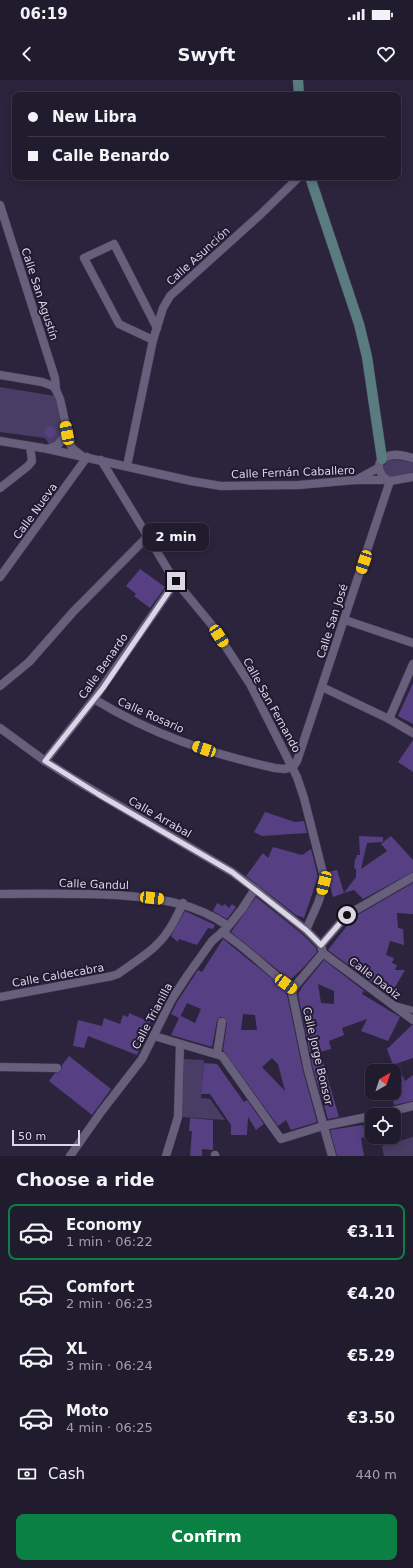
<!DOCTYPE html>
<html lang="en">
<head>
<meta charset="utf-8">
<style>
  :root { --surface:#211b2e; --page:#2d283a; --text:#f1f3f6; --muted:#a2a1aa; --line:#3e394a; --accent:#0b8043 }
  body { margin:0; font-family:"DejaVu Sans",sans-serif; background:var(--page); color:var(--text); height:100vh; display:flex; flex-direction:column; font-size:15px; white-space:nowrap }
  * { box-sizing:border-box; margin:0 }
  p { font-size:13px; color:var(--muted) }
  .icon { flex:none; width:22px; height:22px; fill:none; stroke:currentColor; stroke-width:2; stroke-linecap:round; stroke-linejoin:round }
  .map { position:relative; height:1076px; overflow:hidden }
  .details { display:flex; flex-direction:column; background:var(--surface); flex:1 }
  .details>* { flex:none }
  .hud { position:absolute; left:12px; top:12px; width:389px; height:88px; border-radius:8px; box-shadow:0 2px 10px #0003,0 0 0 1px var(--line); display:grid; align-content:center; height:88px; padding:0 16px; background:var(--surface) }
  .needle { width:26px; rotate:39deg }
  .controls { position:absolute; left:365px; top:984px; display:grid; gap:8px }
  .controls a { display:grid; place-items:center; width:36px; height:36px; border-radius:8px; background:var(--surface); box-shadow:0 2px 10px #0003,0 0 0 1px var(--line); font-size:20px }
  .scale { position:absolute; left:12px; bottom:10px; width:68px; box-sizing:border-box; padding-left:4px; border:2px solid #dad6e6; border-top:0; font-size:11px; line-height:14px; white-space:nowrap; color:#dad6e6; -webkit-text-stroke:3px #221a32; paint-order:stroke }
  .end { position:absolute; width:18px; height:18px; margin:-9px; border:5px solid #dad6e6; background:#111; box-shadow:0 0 0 2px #111 }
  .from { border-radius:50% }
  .bubble { position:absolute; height:28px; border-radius:8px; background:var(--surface); box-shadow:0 2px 10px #0003,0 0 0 1px var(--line); font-size:13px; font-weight:700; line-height:28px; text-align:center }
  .car { position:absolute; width:12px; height:24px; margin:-12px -6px; border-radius:5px; box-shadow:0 0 3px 1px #0007; background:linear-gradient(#f5c518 24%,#345 0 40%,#f5c518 0 76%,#345 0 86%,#f5c518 0) }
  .hud b { display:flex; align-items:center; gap:14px; height:38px; font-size:15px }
  .hud b+b { border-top:1px solid var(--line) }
  .hud i { width:10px; height:10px; background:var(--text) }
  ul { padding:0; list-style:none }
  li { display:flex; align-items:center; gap:12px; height:56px; margin:0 8px 6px; padding:0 8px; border:2px solid transparent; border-radius:8px }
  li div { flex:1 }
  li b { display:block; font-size:15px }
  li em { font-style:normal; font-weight:700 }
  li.active { border-color:var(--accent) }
  li>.icon { width:36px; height:36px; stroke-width:1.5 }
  h2 { padding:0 16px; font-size:18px; line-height:48px }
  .pay { display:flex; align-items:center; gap:10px; height:44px; padding:0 16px; font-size:15px }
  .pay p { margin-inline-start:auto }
  .cta { display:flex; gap:8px; margin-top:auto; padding:8px 16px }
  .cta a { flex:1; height:46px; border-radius:8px; background:var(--accent); color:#fff; font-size:16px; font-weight:700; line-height:46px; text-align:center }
  .status { display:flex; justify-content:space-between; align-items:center; height:28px; padding:0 20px; background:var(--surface); direction:ltr }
  .status svg { height:11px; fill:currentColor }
  header { display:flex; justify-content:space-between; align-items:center; height:52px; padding:0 16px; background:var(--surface); font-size:18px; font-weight:700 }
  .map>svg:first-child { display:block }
</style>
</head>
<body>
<div class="status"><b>06:19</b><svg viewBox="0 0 49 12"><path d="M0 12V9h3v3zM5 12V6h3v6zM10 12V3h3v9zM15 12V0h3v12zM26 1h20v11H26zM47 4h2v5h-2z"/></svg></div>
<header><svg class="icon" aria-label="back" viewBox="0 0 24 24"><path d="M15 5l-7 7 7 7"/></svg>Swyft<svg class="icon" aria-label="heart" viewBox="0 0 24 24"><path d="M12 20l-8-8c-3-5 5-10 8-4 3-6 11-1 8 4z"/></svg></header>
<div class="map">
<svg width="413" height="1076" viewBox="0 0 413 1076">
  <rect width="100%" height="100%" fill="#2c243d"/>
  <!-- green -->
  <g fill="#493c65">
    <path d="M 0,307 L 55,316 L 62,349 C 63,357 58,361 52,365 L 49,364 L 45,358 L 0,352 Z"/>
    <polygon points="389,379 413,382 413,394 401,397 389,397 383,390 383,387"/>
    <polygon points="184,979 204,980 201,1018 210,1019 225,1040 182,1037"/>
    <polygon points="413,1057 413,1076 384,1076 382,1066"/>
  </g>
  <!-- building -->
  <g fill="#563f82" fill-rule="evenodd">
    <circle cx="50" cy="352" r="5.5"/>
    <polygon points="140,489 165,507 150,528 134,516 136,514 126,506"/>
    <polygon points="413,603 413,644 398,636"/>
    <polygon points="413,660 413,692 398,682"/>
    <polygon points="265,732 295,742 304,741 307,753 262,756 254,752"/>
    <polygon points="359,756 383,757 383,762 367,763 361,789 387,771 381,764 391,756 413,780 413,792 363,819 354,810 344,813 356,797 356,789 354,788 355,779 356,779 357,775 360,775"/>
    <polygon points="273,767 302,775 311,769 318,797 304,838 296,835 246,796 263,773 268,778"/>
    <polygon points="337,790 344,813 333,817 329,803 328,792"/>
    <polygon points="413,803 413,834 397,833 398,848 403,849 404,865 390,861 386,875 394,878 392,883 397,885 395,890 405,890 390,916 328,870 354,837"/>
    <polygon points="256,817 302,854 316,868 317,872 302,889 290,900 231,852"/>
    <polygon points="217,823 222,826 225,824 229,828 232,824 236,827 227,839 213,831"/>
    <polygon points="185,831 215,845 213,849 208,848 197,865 179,859 178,862 171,856"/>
    <path d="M 223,859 L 286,910 L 303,991 L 317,1042 L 291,1050 L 286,1040 L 278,1046 L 223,970 L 227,943 L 225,938 L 220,937 L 217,941 L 212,967 L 171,955 L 179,938 L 171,934 L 177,922 L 198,890 L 202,892 ZM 187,923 L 201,929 L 195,943 L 181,936 L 180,937 ZM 243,934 L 255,935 L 257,950 L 241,950 ZM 272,978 L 278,984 L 285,1011 L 262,987 Z"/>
    <path d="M 324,880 L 367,913 L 363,911 L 362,914 L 400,937 L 388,961 L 361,951 L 367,939 L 342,948 L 344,955 L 329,961 L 331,969 L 320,972 L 339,1037 L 328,1039 L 313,989 L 298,914 L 302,907 ZM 318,904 L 334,911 L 334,924 L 321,923 Z"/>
    <polygon points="129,933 150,942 137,975 88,956 84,968 73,966 78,940 102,946 104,938 120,944 123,935 128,937"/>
    <polygon points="412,945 413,945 413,978 393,985 387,969"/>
    <polygon points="69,976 111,1009 92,1035 49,1001 55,993 61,991 62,985"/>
    <polygon points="204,983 217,984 244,1022 247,1020 264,1044 256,1050 248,1037 247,1055 231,1055 231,1045 210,1014 201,1014"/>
    <polygon points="413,995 413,1021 394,1025 391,1013 394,1013 394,998 403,996 405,1001"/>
    <polygon points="190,1038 213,1040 213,1070 202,1069 202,1076 190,1076 192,1051 189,1051"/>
    <polygon points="363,1045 366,1057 361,1058 364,1076 337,1076 330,1050"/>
  </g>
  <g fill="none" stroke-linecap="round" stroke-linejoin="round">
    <defs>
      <polyline id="pedestrian" points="394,925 413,930"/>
      <g id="minor">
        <polyline points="0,125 55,298 56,310"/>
        <polyline points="153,260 119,244 84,178 114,164 157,248"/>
        <polyline points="0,295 42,302 53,306 56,310 60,319 70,364 72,368 82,376"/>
        <polyline points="0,361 48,369 191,401 221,406 299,405 355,400 386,400"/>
        <polyline points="48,369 58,365 67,353"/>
        <path d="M 413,378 C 405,376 396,373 388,376 C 373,380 379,397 390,401 L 413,397"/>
        <polyline points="101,380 173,498 211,544 250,604 297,697 304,718 324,797 322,811 318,823 306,850"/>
        <polyline points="127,386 153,260 163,228 170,216 261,134 299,97"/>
        <polyline points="356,400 378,388"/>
        <polyline points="0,408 28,386 32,381 30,366"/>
        <polyline points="0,497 87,377"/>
        <polyline points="345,540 413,563"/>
        <polyline points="0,606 29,582 73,532 147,457"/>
        <polyline points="322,607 389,639 413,653"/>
        <path d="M 94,619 C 153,655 208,673 275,688 L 284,689 L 293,687 L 297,681 L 390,401"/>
        <polyline points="389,639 413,584"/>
        <polyline points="0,648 45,681 72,698 232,792 255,809 306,850 321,865 323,873"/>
        <polyline points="45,681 94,619 176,501"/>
        <path d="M 0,814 C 39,814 77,813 116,815 C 156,818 194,822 228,846"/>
        <path d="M 222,852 C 248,869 268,891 293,909"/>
        <polyline points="321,865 347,835 413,797"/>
        <polyline points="323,873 295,906 292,913 308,990 332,1076"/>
        <polyline points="323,873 413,940"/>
        <path d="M 0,917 L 112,896 L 118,894 C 134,882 154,871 166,854 C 173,845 178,834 183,823"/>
        <polyline points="154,956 222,976 281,1059 323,1046 372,1036"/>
        <polyline points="217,974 222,942"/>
        <polyline points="0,987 57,988"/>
        <polyline points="377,1035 413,1026"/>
        <polyline points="70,1076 101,1032 142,979 172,919 187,896 212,861 226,849 242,829 255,809"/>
        <polyline points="166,1076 178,1037 180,964"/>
        <polyline points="215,1076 215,1075"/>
      </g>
      <g id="secondary">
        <polyline points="298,0 299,15"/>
        <polyline points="310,97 359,244 367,277 382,379"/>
      </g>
    </defs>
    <!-- pedestrian casing -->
    <use href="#pedestrian" stroke="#474156" stroke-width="7"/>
    <!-- minor casing -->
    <use href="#minor" stroke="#474156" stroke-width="9"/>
    <!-- secondary casing -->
    <use href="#secondary" stroke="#474156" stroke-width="11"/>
    <!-- pedestrian -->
    <use href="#pedestrian" stroke="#675f7c" stroke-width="6"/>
    <!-- minor -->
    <use href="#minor" stroke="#675f7c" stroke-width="8"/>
    <!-- secondary -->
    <use href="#secondary" stroke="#597c80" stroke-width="10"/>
  </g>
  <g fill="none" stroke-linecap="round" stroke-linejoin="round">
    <!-- route -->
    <polyline stroke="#dad6e6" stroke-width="5" points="176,501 103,608 45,681 98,714 232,792 306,850 321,865 347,835"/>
  </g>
  <g text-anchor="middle" stroke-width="4" stroke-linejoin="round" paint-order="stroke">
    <!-- street labels -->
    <g font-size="11" fill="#dad6e6" stroke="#221a32">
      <text transform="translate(198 176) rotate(-42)" y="4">Calle Asunción</text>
      <text transform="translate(40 214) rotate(72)" y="4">Calle San Agustín</text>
      <text transform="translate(293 392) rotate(-2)" y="4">Calle Fernán Caballero</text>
      <text transform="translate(35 431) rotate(-54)" y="4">Calle Nueva</text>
      <text transform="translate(332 541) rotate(-72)" y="4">Calle San José</text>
      <text transform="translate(103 586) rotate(-55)" y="4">Calle Benardo</text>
      <text transform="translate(272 625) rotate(61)" y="4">Calle San Fernando</text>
      <text transform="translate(151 635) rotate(24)" y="4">Calle Rosario</text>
      <text transform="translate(160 737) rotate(30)" y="4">Calle Arrabal</text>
      <text transform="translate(94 804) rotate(2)" y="4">Calle Gandul</text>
      <text transform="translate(58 895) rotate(-10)" y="4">Calle Caldecabra</text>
      <text transform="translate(375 898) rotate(37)" y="4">Calle Daoiz</text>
      <text transform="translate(152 936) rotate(-62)" y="4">Calle Trianilla</text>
      <text transform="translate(318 976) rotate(77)" y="4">Calle Jorge Bonsor</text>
    </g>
  </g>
</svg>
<div class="controls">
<a><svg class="needle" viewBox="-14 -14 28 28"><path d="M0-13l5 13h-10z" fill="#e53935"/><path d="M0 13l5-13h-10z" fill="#a2a1aa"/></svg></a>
<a><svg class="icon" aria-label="locate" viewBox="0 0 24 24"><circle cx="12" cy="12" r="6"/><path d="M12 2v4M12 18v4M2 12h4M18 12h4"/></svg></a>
</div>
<div class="scale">50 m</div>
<i class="end from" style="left:347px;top:835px"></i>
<i class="end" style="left:176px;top:501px"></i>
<div class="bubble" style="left:143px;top:443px;width:66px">2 min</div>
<i class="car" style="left:67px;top:353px;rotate:349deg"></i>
<i class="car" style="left:364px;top:482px;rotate:198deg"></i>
<i class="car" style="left:219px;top:556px;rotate:147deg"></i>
<i class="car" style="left:204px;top:669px;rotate:289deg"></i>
<i class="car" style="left:324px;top:803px;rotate:194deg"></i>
<i class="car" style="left:152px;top:818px;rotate:96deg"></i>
<i class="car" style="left:286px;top:904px;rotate:127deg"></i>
<div class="hud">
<b><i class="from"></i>New Libra</b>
<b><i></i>Calle Benardo</b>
</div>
</div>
<section class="details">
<h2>Choose a ride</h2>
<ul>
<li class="active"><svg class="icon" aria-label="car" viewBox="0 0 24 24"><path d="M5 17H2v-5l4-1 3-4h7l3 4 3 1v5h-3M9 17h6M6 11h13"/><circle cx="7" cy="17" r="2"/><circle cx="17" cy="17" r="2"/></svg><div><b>Economy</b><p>1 min · 06:22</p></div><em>€3.11</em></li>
<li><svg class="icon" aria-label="car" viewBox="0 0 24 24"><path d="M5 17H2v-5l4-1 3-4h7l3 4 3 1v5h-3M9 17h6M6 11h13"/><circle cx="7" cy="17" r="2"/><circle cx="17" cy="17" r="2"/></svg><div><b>Comfort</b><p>2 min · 06:23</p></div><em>€4.20</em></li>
<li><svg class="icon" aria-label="car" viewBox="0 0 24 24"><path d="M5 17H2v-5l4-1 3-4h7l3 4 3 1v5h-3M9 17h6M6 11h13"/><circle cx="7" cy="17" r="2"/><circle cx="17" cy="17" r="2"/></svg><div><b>XL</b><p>3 min · 06:24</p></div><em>€5.29</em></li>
<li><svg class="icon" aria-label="car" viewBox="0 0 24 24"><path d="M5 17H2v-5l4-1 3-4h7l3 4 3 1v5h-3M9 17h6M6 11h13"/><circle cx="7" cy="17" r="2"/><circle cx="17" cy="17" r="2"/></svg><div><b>Moto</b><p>4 min · 06:25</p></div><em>€3.50</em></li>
</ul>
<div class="pay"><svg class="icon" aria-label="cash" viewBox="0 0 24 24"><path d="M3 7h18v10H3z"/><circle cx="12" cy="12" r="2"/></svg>Cash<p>440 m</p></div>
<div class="cta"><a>Confirm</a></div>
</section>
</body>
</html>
